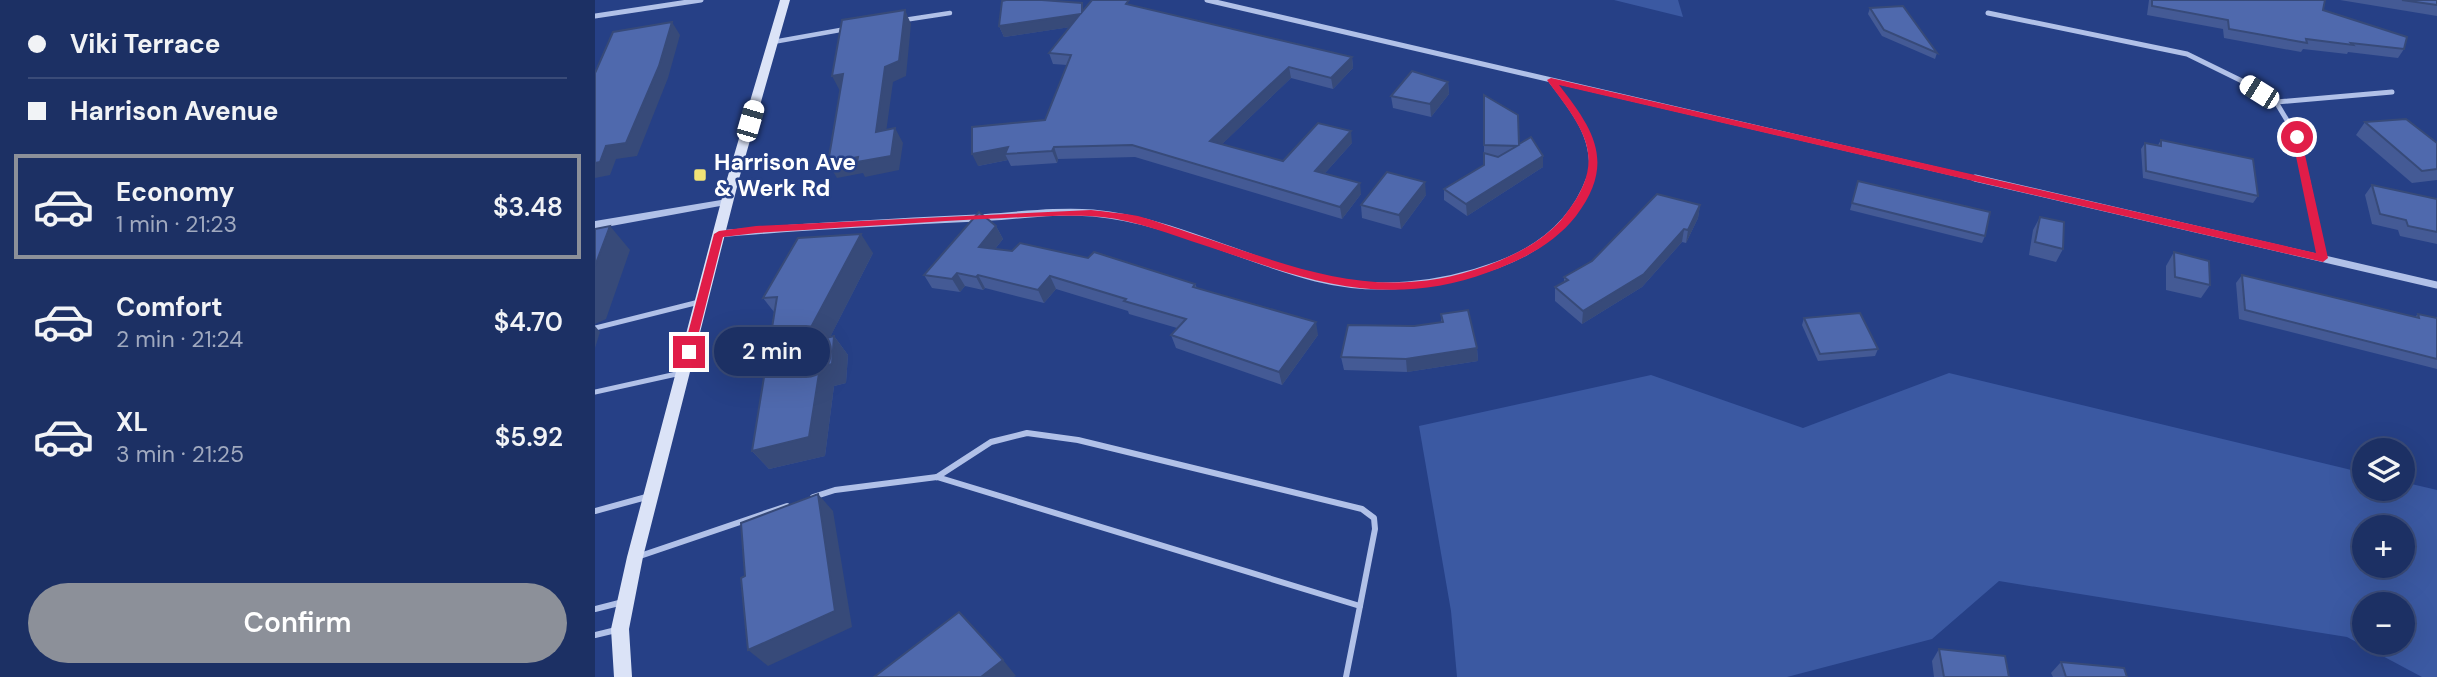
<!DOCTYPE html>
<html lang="en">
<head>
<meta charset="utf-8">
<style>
  :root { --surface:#1c3064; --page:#293c6d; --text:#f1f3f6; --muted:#a0a9bf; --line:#3a4b78; --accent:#8c9099 }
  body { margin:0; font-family:"DM Sans",sans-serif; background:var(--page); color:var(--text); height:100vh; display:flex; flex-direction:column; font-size:26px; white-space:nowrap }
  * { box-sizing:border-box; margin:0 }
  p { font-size:23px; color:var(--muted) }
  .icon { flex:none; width:38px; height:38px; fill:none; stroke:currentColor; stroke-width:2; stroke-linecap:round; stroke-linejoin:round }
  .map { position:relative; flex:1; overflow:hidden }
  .sheet { display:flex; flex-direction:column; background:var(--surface); width:595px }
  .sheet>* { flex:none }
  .guide { display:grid; align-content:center; height:154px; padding:0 28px; background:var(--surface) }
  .fabs { position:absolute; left:1757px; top:438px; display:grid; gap:14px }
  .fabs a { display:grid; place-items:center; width:63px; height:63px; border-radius:50%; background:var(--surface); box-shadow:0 7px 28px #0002,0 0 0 2px var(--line); font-size:35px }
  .end { position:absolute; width:32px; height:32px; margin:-16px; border:9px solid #e11d48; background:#fff; box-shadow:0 0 0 4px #fff }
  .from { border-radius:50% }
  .bubble { position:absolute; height:49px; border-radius:24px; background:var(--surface); box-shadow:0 7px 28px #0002,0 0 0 2px var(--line); font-size:23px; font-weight:600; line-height:49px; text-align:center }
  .car { position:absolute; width:21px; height:42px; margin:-21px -10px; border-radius:9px; box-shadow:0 0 5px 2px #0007; background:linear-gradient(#fff 24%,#345 0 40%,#fff 0 76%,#345 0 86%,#fff 0) }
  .guide b { display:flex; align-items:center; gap:24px; height:66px; font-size:26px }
  .guide b+b { border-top:2px solid var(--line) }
  .guide i { width:18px; height:18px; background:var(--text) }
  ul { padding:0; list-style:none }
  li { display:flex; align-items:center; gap:21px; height:105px; margin:0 14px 10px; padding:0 14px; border:4px solid transparent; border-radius:0px }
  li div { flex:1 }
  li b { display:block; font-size:26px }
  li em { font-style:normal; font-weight:600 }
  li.current { border-color:var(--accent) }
  li>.icon { width:63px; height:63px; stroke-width:1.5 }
  .button { display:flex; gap:14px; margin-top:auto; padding:14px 28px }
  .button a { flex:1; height:80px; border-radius:42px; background:var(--accent); color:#fff; font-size:28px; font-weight:600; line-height:80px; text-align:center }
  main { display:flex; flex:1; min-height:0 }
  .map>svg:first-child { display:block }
</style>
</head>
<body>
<main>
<section class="sheet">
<div class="guide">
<b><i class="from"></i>Viki Terrace</b>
<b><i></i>Harrison Avenue</b>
</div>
<ul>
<li class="current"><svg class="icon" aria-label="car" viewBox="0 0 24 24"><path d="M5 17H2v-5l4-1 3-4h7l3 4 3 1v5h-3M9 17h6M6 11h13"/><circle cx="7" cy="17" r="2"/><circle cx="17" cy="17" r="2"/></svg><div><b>Economy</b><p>1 min · 21:23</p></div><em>$3.48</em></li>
<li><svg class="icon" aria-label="car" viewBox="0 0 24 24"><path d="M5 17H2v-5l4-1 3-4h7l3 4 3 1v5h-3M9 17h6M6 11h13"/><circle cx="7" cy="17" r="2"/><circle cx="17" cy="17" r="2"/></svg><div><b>Comfort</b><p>2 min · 21:24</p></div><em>$4.70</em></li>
<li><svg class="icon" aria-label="car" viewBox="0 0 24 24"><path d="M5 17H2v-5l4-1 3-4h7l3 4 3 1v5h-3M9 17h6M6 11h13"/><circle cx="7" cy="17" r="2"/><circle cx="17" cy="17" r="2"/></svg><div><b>XL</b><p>3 min · 21:25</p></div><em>$5.92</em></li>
</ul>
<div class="button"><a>Confirm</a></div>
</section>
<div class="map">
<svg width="1842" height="677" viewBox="0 0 1842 677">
  <rect width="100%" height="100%" fill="#264086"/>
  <!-- green -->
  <g fill="#3b59a2" fill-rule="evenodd">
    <polygon points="1019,0 1083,0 1088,17"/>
    <path d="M 1354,373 L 1769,473 L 1769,488 L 1808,488 L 1808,482 L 1842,490 L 1842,677 L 1827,677 L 1752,637 L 1404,581 L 1337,639 L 1192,677 L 862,677 L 856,611 L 824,426 L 1056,375 L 1208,428 ZM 1769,527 L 1808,527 L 1808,565 L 1769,565 ZM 1769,604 L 1808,604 L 1808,642 L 1769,642 Z"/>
  </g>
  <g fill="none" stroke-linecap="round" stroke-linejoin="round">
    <!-- service-far2 -->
    <g stroke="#b1c1e8" stroke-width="4.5">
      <polyline points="309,20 355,13"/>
      <polyline points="178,42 251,29"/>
    </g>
    <!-- service-far1 -->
    <g stroke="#b1c1e8" stroke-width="5">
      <polyline points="0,328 104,302"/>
      <polyline points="0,392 86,373"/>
    </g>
    <!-- service -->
    <g stroke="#b1c1e8" stroke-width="6">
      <polyline points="342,477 396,442 432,433 483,440 767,509 779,518 780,529 765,606"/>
      <polyline points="218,497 240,490 342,477 765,606 751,677"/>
      <polyline points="0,511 55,496"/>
      <polyline points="42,557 192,506"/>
      <polyline points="0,609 28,602"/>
      <polyline points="0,635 21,630"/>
    </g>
    <!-- minor-far1 -->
    <g stroke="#b1c1e8" stroke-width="5">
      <polyline points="612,0 1387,180"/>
      <polyline points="1393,13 1592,54 1647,81 1681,102 1702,137 1711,180"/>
      <polyline points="0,16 106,0"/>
      <path d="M 956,81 C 979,111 1003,140 995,180"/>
      <polyline points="1681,102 1797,92"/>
    </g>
    <!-- minor -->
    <g stroke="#b1c1e8" stroke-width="7">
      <polyline points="1380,178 1842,285"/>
      <polyline points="1711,178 1728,258"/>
      <path d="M 124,234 C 210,226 296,222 382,218 C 420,216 461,210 498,213 C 576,220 646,259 721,278 C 781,293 845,286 902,265 C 946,249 979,222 995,178"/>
    </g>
    <!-- tertiary -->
    <polygon fill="#b1c1e8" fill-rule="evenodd" points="132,199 137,202 136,204 0,229 0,221"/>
    <!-- secondary -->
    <polygon fill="#dbe3f7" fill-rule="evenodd" points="185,0 195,0 144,179 48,557 34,629 37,677 19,677 16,629 32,557 132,179"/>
  </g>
  <!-- wall -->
  <g fill="#445a95">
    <polygon points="1554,0 1730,0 1728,10 1809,49 1803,58 1753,52 1752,54 1708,49 1706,52 1629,38 1628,29 1552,15"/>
    <polygon points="1745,0 1842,0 1842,16"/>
    <polygon points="536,5 757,57 758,68 738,89 696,78 627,144 688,161 757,143 730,173 766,194 747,219 540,157 463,159 462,163 416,166 413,160 383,166 450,120 472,65 458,64 454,53 475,27 409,37 404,26 489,9"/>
    <polygon points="1275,8 1342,53 1340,59 1287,36 1273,14"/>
    <polygon points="853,82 854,94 836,117 798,108 796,96"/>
    <polygon points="889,95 924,144 948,167 872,216 849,200 849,189 889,165"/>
    <polygon points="1770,122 1842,143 1842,180 1817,183 1761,135"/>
    <polygon points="1566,140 1663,196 1658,203 1548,178 1546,149 1550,143 1563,145"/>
    <polygon points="1263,181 1390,236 1387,243 1255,210"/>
    <polygon points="1777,185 1842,199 1842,244 1805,236 1803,230 1777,224 1770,195"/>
    <polygon points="831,195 806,229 767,218 766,205"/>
    <polygon points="1105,205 1103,218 1091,243 1087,242 1047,287 987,324 960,301 960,287 969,283 969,277"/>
    <polygon points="1445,217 1468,249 1461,262 1434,255 1438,230"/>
    <polygon points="401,226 408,239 400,249 600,284 602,288 723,335 687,385 581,348 576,335 582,328 534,314 533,311 461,289 449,303 390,288 388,290 370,286 365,292 337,288 329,275"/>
    <polygon points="1579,252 1615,285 1606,298 1571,290 1571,266"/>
    <polygon points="278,253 235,337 239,336 253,355 251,383 239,386 230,456 174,469 157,451 179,312 168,298"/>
    <polygon points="1647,275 1820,317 1823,314 1842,318 1842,369 1644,319 1641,283"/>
    <polygon points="846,314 882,348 883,361 812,372 749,370 746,357 819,326 846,322"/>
    <polygon points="1209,318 1283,349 1280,356 1223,361 1207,325"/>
    <polygon points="1344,649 1414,677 1339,677 1337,661"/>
    <polygon points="1466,662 1532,677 1458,677 1456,673"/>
  </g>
  <!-- shaded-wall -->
  <g fill="#374a79">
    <polygon points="310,10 316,24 311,76 298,82 289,147 281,132 290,67"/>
    <polygon points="485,14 489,25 409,37 404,26"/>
    <polygon points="77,22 85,35 73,78 42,156 21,159 15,175 0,178 0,163 11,146"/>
    <polygon points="757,57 758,68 738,89 736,78"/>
    <polygon points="694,67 696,78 618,153 615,141"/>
    <polygon points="248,74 245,91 237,76"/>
    <polygon points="853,82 854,94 836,117 835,104"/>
    <polygon points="300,128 308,143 304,170 270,177 268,173 242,178 233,163"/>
    <polygon points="756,131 757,143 722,182 720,171"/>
    <polygon points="413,147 410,154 413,160 383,166 377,154"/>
    <polygon points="459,147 463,159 462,163 457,151"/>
    <polygon points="948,156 948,167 872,216 871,204"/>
    <polygon points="830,182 831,195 806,229 804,215"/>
    <polygon points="765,183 766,194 747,219 745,207"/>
    <polygon points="1105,205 1103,218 1091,243 1093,230"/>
    <polygon points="15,226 35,250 11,319 0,324 0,266"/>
    <polygon points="401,226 408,239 391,260 384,247"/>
    <polygon points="1089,229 1087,242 1047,287 987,324 988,311"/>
    <polygon points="266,234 278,253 222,363 207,344"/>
    <polygon points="362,273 370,286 365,292 357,279"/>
    <polygon points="383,275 390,288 388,290 381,277"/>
    <polygon points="455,276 461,289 449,303 443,290"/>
    <polygon points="721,322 723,335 687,385 684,372"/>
    <polygon points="0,326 5,332 0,348"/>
    <polygon points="239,336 253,355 251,383 239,386 230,456 174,469 157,451 225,367"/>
    <polygon points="882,348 883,361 812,372 811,359"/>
    <polygon points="223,494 238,511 257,627 173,666 153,650"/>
    <polygon points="408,660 421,676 419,677 386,677"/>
  </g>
  <!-- building -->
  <g fill="#4f69ad" stroke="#374a79" stroke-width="2">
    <polygon points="411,0 447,0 487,3 487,12 497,0 534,0 531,4 757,57 736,78 694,67 615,141 688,161 723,123 756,131 720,171 765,183 745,207 537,145 459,147 457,151 410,154 413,147 377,154 377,127 450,120 476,55 454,53 485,14 404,26 407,1"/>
    <polygon points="1557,0 1730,0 1728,10 1812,37 1809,49 1756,43 1758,45 1711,39 1712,43 1634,29 1633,20 1557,6"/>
    <polygon points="1807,0 1842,0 1842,5"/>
    <polygon points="1308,6 1342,53 1289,30 1275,8"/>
    <polygon points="310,10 304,61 290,67 281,132 300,128 296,156 262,162 263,157 233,163 248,74 237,76 247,20"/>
    <polygon points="77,22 64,66 31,143 11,146 5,162 0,163 0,73 18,32"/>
    <polygon points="817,71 853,82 835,104 796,96"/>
    <polygon points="889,95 923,115 924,144 936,137 948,156 871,204 849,189 889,165 889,153 903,157 922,146 889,145"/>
    <polygon points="1811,119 1842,143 1842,169 1827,171 1770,122"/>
    <polygon points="1566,140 1658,159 1663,196 1551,171 1550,143 1566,146"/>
    <polygon points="792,172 830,182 804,215 766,205"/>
    <polygon points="1263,181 1395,212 1390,236 1257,203"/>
    <polygon points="1777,185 1842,199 1842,232 1813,226 1811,220 1785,214"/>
    <polygon points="1062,194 1105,205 1093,230 1089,229 1049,274 988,311 960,287 973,280 969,277 997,261"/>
    <polygon points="384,212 401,226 384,247 417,251 425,243 493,258 499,252 600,284 598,287 721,322 684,372 576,335 591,319 529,301 531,299 455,276 443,290 383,275 381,277 362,273 357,279 329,275"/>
    <polygon points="1445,217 1469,222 1468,249 1440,242"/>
    <polygon points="15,226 0,266 0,229"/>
    <polygon points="266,234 207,344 239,336 237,364 225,367 214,437 157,451 182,297 168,298 203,238"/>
    <polygon points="1579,252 1614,261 1615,285 1580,277"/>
    <polygon points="1647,275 1824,318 1823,314 1842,318 1842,359 1650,310"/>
    <polygon points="873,310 882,348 811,359 746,357 753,325 819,326 848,322 846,314"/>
    <polygon points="1265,313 1283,349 1225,354 1209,318"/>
    <polygon points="223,494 240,611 153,650 146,578 150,576 146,523"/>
    <polygon points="364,612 408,660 386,677 279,677"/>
    <polygon points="1344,649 1410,656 1414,677 1349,677"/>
    <polygon points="1466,662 1529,668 1532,677 1471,677"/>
  </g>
  <!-- route -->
  <path fill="#e11d48" d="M 956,78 L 1721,253 L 1697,137 L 1702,134 L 1706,137 L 1733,258 L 1728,262 L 964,85 C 999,130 1021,163 981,216 C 959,244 927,260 894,272 C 783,313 701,275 596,241 C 563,230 529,217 494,216 C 447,215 398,219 351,221 C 288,225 225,229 161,233 L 128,237 L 99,352 L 94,356 L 88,352 L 119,234 L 124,231 L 161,226 L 496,210 C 511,212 527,213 543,216 C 561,221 580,228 598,234 C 701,267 782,305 891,266 C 920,255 951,240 970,215 C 1015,158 988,129 952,80 Z"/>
  <!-- markers -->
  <rect fill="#f1e276" stroke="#264086" stroke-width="2.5" x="98" y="168" width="14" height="14" rx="3.5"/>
  <g text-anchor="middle" stroke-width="5" stroke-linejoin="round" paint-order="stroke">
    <!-- poi labels -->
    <g font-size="23" font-weight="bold" fill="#fff" stroke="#264086" text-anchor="start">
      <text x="119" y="170">Harrison Ave<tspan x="119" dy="26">&amp; Werk Rd</tspan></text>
    </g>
  </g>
</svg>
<div class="fabs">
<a><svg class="icon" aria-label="layers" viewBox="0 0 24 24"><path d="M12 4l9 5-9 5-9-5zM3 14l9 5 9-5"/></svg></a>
<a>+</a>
<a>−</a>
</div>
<i class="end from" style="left:1702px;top:137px"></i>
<i class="end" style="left:94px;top:352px"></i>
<div class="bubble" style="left:119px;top:327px;width:116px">2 min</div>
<i class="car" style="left:1664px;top:92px;rotate:302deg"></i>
<i class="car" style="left:155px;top:121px;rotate:16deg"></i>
</div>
</main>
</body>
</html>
